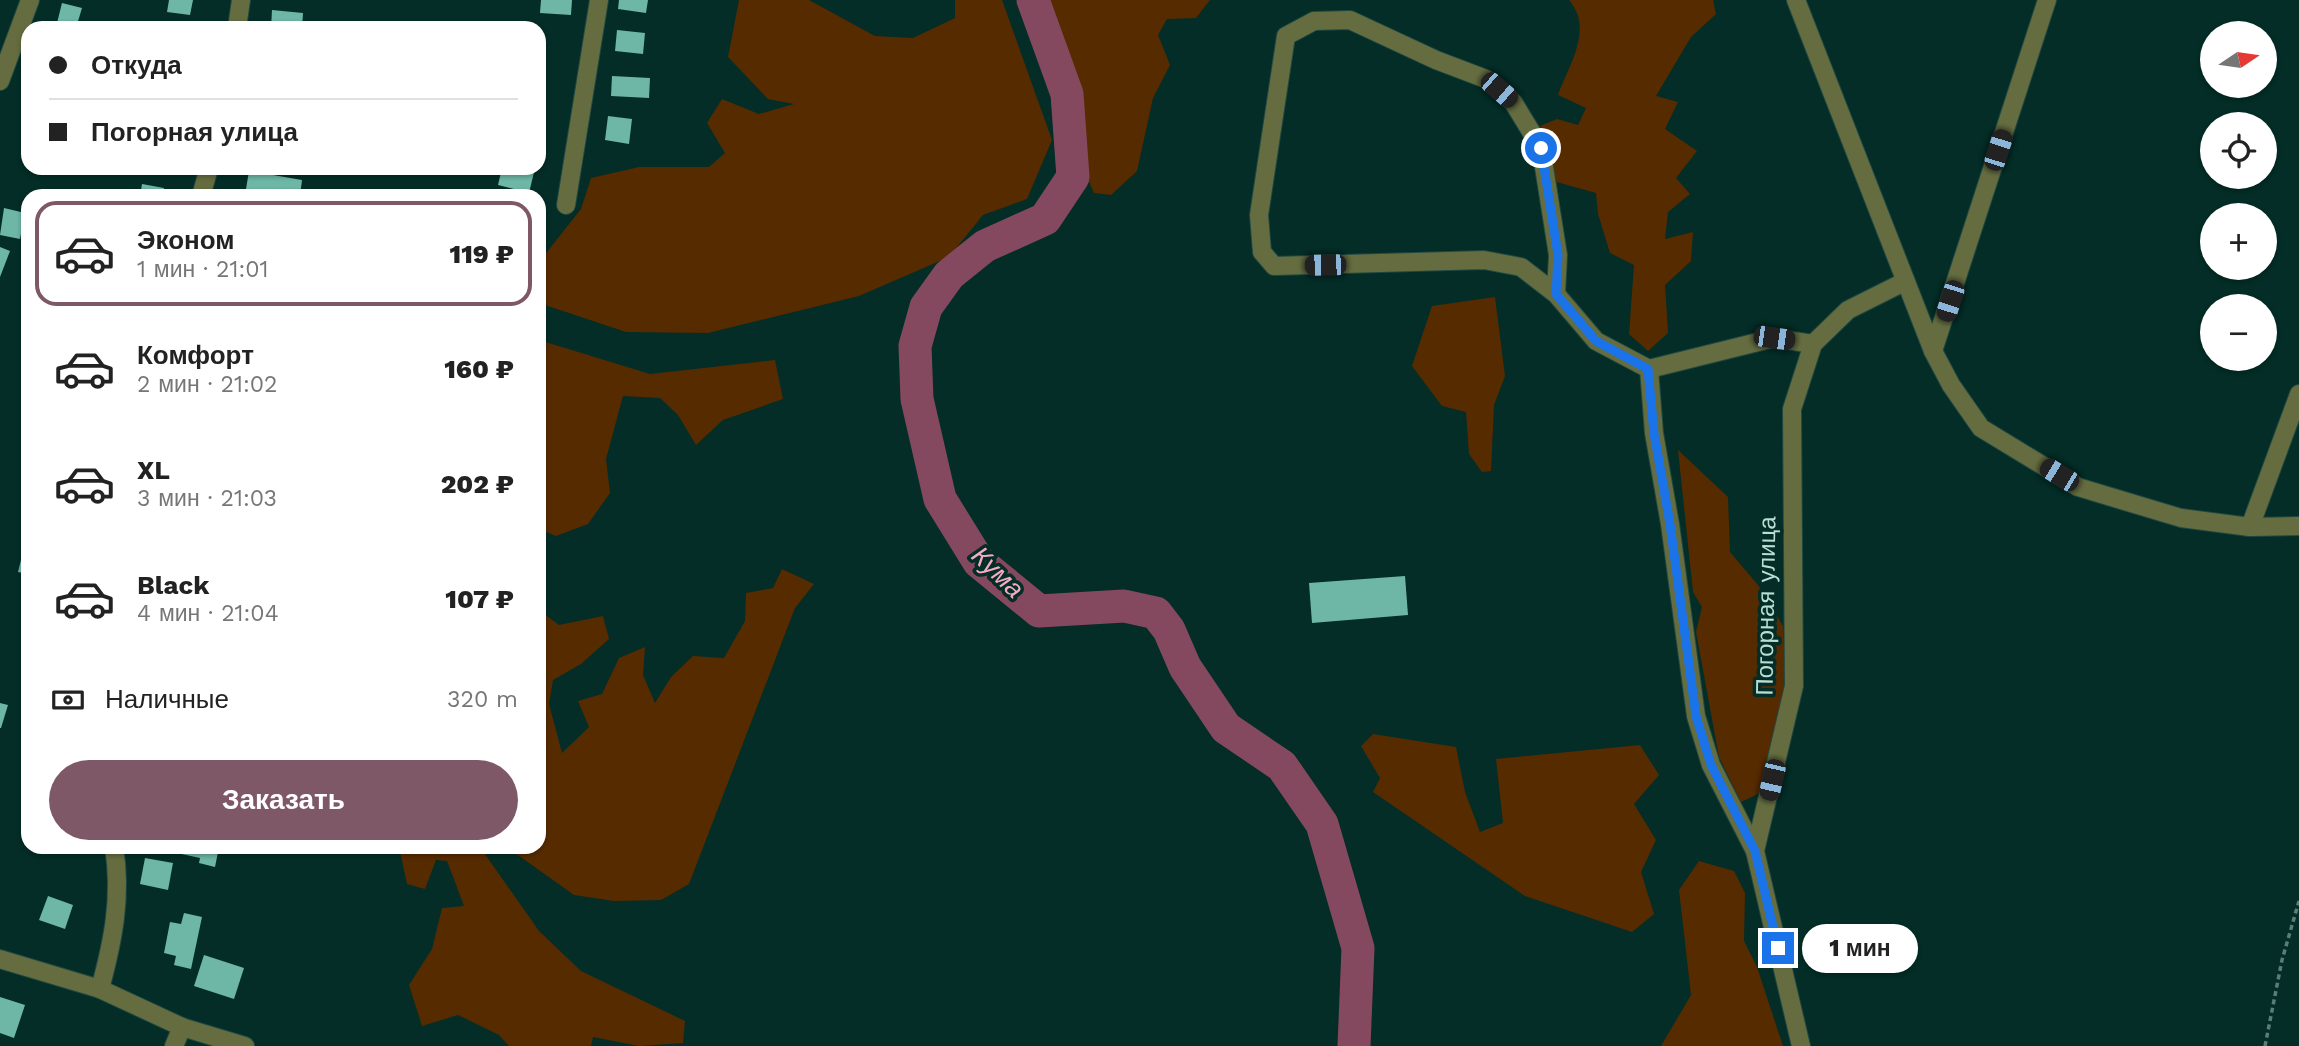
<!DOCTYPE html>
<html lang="ru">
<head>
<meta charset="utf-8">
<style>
  :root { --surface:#fff; --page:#f6f6f6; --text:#222; --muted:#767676; --line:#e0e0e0; --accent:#7e5866 }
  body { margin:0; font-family:"Work Sans",sans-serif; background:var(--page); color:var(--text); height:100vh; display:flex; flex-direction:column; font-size:26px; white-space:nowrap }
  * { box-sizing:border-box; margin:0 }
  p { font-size:23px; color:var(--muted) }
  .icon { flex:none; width:38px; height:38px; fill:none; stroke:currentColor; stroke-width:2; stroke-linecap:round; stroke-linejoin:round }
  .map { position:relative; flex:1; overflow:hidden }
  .sheet { position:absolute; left:21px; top:189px; width:525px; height:665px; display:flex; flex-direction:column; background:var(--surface); border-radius:21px; box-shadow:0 2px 5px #0004 }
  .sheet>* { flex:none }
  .banner { position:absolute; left:21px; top:21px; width:525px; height:154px; border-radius:21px; box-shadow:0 2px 5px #0004; display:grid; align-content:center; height:154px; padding:0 28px; background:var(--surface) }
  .needle { width:46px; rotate:77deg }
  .buttons { position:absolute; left:2200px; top:21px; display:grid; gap:14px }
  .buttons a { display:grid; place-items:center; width:77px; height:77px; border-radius:50%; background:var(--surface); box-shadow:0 2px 5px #0004; font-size:35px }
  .end { position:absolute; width:32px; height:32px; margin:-16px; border:9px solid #1a73e8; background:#fff; box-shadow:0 0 0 4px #fff }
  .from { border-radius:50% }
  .bubble { position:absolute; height:49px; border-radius:24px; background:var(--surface); box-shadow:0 2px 5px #0004; font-size:23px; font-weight:800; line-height:49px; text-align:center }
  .car { position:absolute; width:21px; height:42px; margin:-21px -10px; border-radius:9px; box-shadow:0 0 5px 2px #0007; background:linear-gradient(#222 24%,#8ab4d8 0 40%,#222 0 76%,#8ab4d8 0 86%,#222 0) }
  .banner b { display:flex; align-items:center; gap:24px; height:66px; font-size:26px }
  .banner b+b { border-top:2px solid var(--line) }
  .banner i { width:18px; height:18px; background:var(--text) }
  ul { padding:12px 0 0; list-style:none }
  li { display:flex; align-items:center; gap:21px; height:105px; margin:0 14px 10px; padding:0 14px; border:4px solid transparent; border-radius:21px }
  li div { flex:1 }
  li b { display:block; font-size:26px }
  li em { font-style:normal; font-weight:800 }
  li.selected { border-color:var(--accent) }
  li>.icon { width:63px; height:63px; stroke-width:1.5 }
  .pay { display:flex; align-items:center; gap:18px; height:77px; padding:0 28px; font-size:26px }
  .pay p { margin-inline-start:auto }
  .action { display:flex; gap:14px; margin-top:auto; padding:14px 28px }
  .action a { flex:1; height:80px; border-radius:42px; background:var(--accent); color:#fff; font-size:28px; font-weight:800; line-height:80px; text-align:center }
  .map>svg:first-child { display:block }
</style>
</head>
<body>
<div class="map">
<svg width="2299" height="1046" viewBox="0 0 2299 1046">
  <rect width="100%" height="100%" fill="#032d26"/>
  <!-- green -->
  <g fill="#572b00">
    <polygon points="739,0 809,0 875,36 913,38 955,18 955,0 1002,0 1052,140 1027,199 983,215 949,257 859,296 708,333 626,332 539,303 539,262 581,209 591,178 639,167 709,167 725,153 707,123 722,99 759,114 794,104 768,99 728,57"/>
    <polygon points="1044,0 1210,0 1196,18 1167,19 1158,35 1170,65 1153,98 1137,171 1111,195 1094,193 1086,175 1080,85"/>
    <path d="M 1569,0 L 1713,0 L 1716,14 L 1691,37 L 1656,96 L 1678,102 L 1665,129 L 1697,151 L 1676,178 L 1690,194 L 1668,212 L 1665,239 L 1693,232 L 1691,261 L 1665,285 L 1668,333 L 1648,351 L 1629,334 L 1634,265 L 1610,253 L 1598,214 L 1596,193 L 1553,181 L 1550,147 L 1540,126 L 1557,119 L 1578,125 L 1586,108 L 1558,95 C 1569,65 1594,29 1569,0 Z"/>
    <polygon points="1495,297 1505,376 1494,405 1491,471 1482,472 1469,454 1466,412 1442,406 1412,366 1432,306"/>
    <polygon points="539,340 650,374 775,360 783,399 723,420 696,445 678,415 660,398 623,396 606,459 610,493 588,524 556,536 539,529"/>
    <polygon points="1678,450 1728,497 1730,552 1758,585 1783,626 1786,688 1760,793 1741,802 1719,757 1696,632 1702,607 1693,592"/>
    <polygon points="782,569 814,584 795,608 689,884 661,900 614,901 574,895 515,853 512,847 539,847 539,610 559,625 603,616 609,639 581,664 553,680 549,704 562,753 589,727 578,701 602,694 619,658 645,647 643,675 655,703 671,677 693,656 724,658 745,621 746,593 773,588"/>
    <polygon points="1373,734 1456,747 1465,792 1480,832 1503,823 1496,759 1640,745 1659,775 1634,804 1656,840 1641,872 1654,914 1632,932 1525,896 1373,792 1380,778 1361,746"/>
    <polygon points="399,847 480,847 539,931 581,971 685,1021 683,1043 639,1046 593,1037 591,1046 509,1046 499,1035 458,1015 422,1026 409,985 432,949 442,908 464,906 447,861 436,860 425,889 407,884"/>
    <polygon points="1699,861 1734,871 1745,893 1744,941 1757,967 1783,1046 1661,1046 1691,995 1679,890"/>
  </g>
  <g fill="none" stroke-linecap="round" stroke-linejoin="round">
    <!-- river -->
    <polyline stroke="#85495f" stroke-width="33" points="1033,0 1067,94 1073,177 1045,219 985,246 949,275 926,307 915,346 917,399 940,499 979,562 1039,611 1124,606 1156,613 1169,630 1185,667 1226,728 1282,766 1322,824 1358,948 1354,1046"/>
  </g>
  <!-- building -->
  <g fill="#6eb7a6">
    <polygon points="169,0 193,0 190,15 167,12"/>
    <polygon points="541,0 572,0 571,15 540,13"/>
    <polygon points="619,0 648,0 646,13 618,9"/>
    <polygon points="62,3 82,8 76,28 56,27"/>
    <polygon points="272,10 303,13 302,28 271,28"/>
    <polygon points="617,30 645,33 643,54 615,51"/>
    <polygon points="612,76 650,78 649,98 611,96"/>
    <polygon points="608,116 632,119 629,144 605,140"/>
    <polygon points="502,168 535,168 529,193 498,185"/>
    <polygon points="249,171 302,180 300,196 246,189"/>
    <polygon points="142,184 164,188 162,196 140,196"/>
    <polygon points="4,208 25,213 20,239 0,235"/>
    <polygon points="0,247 10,251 0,277"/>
    <polygon points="27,535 28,535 28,574 18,572"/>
    <polygon points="1405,576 1408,615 1312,623 1309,583"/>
    <polygon points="0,703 8,705 1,728 0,728"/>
    <polygon points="178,847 219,847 215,867 199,863 200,858 177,853"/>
    <polygon points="145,858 173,863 168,890 140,884"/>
    <polygon points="48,896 73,905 65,929 39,920"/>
    <polygon points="184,913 202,917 191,969 174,965 176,956 164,953 170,922 181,924"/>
    <polygon points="204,955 244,968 234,999 194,986"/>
    <polygon points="0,997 25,1005 14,1038 0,1033"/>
  </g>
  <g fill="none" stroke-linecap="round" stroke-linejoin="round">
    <defs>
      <g id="minor">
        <polyline points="1796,0 1933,351 1951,385 1981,428 2078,487 2181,518 2250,527 2299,526"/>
        <polyline points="237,28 241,0"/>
        <polyline points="0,81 30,0"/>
        <polyline points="201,196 209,168"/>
        <polyline points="566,205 599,0"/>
        <polyline points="1556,294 1558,255 1541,148 1513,102 1486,79 1436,60 1350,20 1314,21 1286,36 1259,215 1262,252 1274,266 1484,260 1521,267 1556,294 1596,341 1649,369 1774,338 1813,344"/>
        <polyline points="1933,351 2047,0"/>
        <polyline points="1649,369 1654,433 1670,524 1696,716 1711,765 1755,851"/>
        <polyline points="2250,527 2299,394"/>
        <polyline points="0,959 100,989 182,1027 245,1046"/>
        <path d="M 100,989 C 113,941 122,897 114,847"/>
        <polyline points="174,1046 182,1027"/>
        <polyline points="1801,1046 1755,851 1794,686 1792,409 1813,344 1848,310 1904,282"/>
      </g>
    </defs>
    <!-- minor casing -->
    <use href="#minor" stroke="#204942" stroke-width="20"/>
    <!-- path -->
    <polyline stroke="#587e77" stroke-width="3.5" stroke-dasharray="5 3.5" stroke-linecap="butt" points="2265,1046 2282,960 2299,901"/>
    <!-- minor -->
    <use href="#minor" stroke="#656d40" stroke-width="18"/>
  </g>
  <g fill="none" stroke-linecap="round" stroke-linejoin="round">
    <!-- route -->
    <polyline stroke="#1a73e8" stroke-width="9" points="1541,148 1558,255 1556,294 1596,341 1648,369 1654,433 1670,524 1696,716 1711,765 1755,851 1778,948"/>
  </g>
  <g text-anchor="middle" stroke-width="7" stroke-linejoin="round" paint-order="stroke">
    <!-- street labels -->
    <g font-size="24" fill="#baddd4" stroke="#032d26">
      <text transform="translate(1766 606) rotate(-89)" y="8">Погорная улица</text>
    </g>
    <!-- water labels -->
    <g font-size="26" font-style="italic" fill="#f6abc5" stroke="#032d26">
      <text transform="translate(998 572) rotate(44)" y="9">Кума</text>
    </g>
  </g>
</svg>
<div class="buttons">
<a><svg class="needle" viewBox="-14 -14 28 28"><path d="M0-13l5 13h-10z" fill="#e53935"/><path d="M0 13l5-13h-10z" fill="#767676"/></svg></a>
<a><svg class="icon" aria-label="locate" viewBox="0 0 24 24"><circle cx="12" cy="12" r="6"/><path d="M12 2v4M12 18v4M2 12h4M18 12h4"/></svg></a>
<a>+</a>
<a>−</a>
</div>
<i class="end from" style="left:1541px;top:148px"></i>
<i class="end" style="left:1778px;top:948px"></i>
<div class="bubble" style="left:1802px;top:924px;width:116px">1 мин</div>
<i class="car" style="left:1499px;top:90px;rotate:131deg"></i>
<i class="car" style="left:1998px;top:150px;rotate:18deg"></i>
<i class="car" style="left:1325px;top:265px;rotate:269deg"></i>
<i class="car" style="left:1950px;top:301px;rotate:198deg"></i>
<i class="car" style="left:1774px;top:338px;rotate:98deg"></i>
<i class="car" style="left:2059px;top:475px;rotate:301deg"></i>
<i class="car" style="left:1772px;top:780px;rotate:193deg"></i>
<div class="banner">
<b><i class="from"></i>Откуда</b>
<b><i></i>Погорная улица</b>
</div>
<section class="sheet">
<ul>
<li class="selected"><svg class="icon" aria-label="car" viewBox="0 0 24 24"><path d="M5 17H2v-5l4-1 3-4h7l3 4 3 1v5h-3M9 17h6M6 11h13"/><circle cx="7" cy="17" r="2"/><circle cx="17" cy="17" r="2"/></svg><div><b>Эконом</b><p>1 мин · 21:01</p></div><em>119 ₽</em></li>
<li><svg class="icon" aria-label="car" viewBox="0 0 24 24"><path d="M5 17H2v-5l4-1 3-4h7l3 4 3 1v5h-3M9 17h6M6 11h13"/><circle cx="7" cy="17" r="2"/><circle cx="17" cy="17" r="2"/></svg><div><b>Комфорт</b><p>2 мин · 21:02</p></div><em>160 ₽</em></li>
<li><svg class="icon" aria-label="car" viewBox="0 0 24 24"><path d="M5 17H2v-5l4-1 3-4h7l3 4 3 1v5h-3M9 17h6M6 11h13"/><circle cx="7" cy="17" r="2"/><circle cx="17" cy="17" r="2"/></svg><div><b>XL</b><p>3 мин · 21:03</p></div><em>202 ₽</em></li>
<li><svg class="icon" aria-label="car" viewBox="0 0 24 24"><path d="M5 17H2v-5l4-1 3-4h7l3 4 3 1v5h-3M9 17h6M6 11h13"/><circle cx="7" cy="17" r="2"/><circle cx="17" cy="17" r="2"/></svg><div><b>Black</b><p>4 мин · 21:04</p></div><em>107 ₽</em></li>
</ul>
<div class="pay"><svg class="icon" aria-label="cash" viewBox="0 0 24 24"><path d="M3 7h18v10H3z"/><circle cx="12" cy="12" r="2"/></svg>Наличные<p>320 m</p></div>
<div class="action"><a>Заказать</a></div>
</section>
</div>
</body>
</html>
